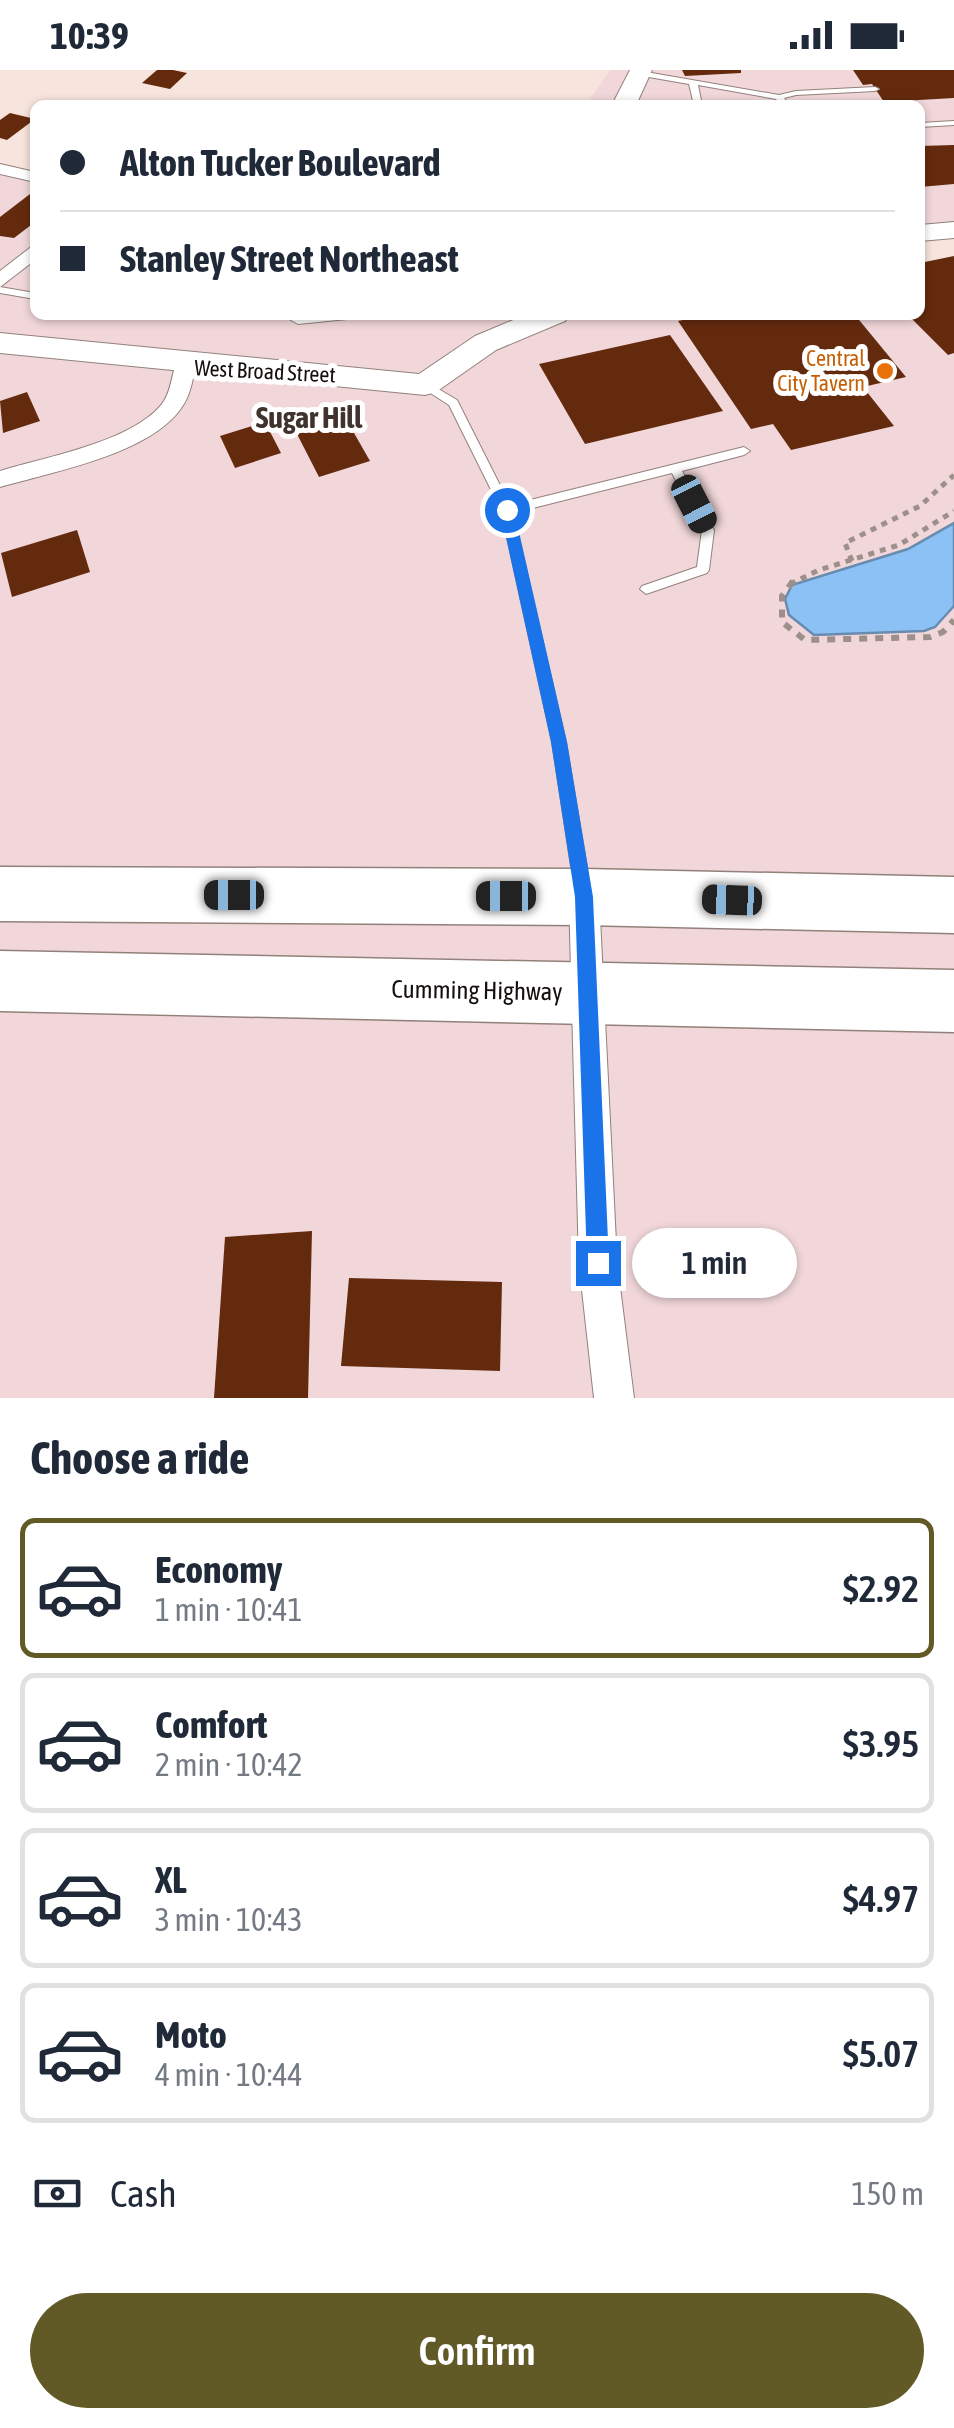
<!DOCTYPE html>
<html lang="en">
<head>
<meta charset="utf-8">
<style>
  :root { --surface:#fff; --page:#f2f2f3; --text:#1f2937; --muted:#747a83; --line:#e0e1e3; --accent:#625a26 }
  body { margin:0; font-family:"Asap Condensed",sans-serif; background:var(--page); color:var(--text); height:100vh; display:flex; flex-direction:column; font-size:38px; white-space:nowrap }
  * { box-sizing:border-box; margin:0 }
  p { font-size:32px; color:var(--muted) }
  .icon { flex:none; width:55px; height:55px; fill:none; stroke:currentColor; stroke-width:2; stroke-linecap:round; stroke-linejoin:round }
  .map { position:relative; height:1328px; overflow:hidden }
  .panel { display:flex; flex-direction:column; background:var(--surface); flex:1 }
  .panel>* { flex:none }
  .guide { position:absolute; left:30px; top:30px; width:895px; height:220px; border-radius:15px; box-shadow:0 2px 8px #0004; display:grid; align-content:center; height:220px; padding:0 30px; background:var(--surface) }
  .end { position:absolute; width:45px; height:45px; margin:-22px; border:12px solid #1a73e8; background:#fff; box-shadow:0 0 0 5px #fff }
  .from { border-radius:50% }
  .bubble { position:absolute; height:70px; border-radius:35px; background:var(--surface); box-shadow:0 2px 8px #0004; font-size:32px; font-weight:600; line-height:70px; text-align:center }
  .car { position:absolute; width:30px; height:60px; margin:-30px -15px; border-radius:12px; box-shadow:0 0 8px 2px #0007; background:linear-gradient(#222 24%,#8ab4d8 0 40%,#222 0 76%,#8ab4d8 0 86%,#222 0) }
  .guide b { display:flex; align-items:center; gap:35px; height:95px; font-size:38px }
  .guide b+b { border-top:2px solid var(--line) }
  .guide i { width:25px; height:25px; background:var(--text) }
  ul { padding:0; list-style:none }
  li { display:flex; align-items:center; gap:30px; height:140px; margin:0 20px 15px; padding:0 10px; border:5px solid var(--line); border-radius:15px }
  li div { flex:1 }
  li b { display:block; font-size:38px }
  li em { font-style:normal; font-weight:600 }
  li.current { border-color:var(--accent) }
  li>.icon { width:90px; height:90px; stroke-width:1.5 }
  h2 { padding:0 30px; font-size:45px; line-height:120px }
  .pay { display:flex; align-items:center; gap:25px; height:110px; padding:0 30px; font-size:38px }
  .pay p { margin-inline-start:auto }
  .action { display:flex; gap:20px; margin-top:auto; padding:20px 30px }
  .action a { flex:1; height:115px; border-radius:60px; background:var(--accent); color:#fff; font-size:40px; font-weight:600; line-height:115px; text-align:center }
  .status { display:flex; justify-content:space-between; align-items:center; height:70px; padding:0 50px; background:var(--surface); direction:ltr }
  .status svg { height:28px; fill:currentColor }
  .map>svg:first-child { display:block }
</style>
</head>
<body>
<div class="status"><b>10:39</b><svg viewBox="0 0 49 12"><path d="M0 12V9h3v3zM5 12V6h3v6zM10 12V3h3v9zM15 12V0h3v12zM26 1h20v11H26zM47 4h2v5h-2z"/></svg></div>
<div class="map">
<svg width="954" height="1328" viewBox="0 0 954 1328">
  <rect width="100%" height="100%" fill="#f7e4dc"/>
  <!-- commercial -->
  <g fill="#f1d7da">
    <polygon points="610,0 954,0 954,160 920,165 920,35 586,35"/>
    <polygon points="0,104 35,113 35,245 920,245 920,189 954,215 954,1328 0,1328"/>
  </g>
  <!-- water -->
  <polygon fill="#8bc1f4" stroke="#688caf" stroke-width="2.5" points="954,453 954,536 935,557 924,561 814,565 789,545 785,529 792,515 908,479"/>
  <!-- building -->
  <g fill="#642a0e">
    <polygon points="157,0 173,0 187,3 170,19 142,13"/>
    <polygon points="682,0 741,0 741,3 685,6"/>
    <polygon points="853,0 954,0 954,28 884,32 872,14 863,15"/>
    <polygon points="10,43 35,49 7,70 0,68 0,50"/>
    <polygon points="954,75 954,114 920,117 920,76"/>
    <polygon points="30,124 35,126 35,152 14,168 0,166 0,147"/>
    <polygon points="954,186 954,283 948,285 908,245 920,245 920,193"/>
    <polygon points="706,245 855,245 906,307 863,317 894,356 791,380 773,354 751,359 678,251"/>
    <polygon points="670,265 723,341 585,374 539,294"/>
    <polygon points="27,322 40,351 3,363 0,331"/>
    <polygon points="346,349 370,391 319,407 297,364"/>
    <polygon points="265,352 281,383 235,398 220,366"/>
    <polygon points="77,460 90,502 12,527 1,483"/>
    <polygon points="312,1161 308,1328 214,1328 225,1167"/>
    <polygon points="349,1208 502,1212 500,1301 341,1296"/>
  </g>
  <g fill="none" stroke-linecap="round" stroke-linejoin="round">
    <defs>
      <g id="lane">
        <polygon points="640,1 779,25 796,21 875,17 879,19 875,21 796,25 784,28 789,35 781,35 776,29 698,15 702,35 694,35 689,14 637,5 637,1"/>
        <polygon points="954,51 954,55 920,57 920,53"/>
        <polygon points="0,217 35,223 35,229 0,223"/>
        <polygon points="282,245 295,245 300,248 362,245 357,248 298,254"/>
        <polygon points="425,311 457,330 510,435 744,377 750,381 744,385 682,401 714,460 709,500 707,503 646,524 640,519 642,516 697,497 702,460 672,403 513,443 566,672 590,816 587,821 582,823 577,821 574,816 552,672 501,440 449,335 421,317 421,313"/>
      </g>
      <g id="street">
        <polygon points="0,94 35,102 35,112 0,104"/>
        <polygon points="35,174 35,190 0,217 0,201"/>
        <path d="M 186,286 L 196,293 C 193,308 191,324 182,337 C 151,384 52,402 0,417 L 0,401 C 45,387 137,371 164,331 C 171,320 172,305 176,293 Z"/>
        <polygon points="584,813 595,817 599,827 617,1193 634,1328 594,1328 579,1193 569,827 573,817"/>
      </g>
      <g id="secondary">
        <polygon points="630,0 652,0 636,35 612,35"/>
        <polygon points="954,152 954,168 920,171 920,155"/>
        <polygon points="525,245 570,245 565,251 496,280 436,322 425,325 0,283 0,263 419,304 475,266"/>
      </g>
      <g id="highway">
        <polygon points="0,797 584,799 954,807 954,863 584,855 0,851"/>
        <polygon points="0,881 954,900 954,962 0,941"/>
      </g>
    </defs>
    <!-- lane casing -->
    <use href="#lane" stroke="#92817a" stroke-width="2"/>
    <!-- street casing -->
    <use href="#street" stroke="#92817a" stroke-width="2"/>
    <!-- secondary casing -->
    <use href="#secondary" stroke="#92817a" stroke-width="2"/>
    <!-- highway casing -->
    <use href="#highway" stroke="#92817a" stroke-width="3"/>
    <!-- path-far1 -->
    <g stroke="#9d908a" stroke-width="5" stroke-dasharray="6 6" stroke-linecap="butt">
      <polyline points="852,491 845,473 920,436 954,405"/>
      <polyline points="790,514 819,500 899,475 954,441"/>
    </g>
    <!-- path -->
    <polyline stroke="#9d908a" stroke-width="6" stroke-dasharray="8 8" stroke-linecap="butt" points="793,511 782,526 782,552 805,570 930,567 943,562 954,550"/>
    <!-- lane -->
    <use href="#lane" fill="#fff" fill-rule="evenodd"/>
    <!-- street -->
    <use href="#street" fill="#fff" fill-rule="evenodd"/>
    <!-- secondary -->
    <use href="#secondary" fill="#fff" fill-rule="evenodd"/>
    <!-- highway -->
    <use href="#highway" fill="#fff" fill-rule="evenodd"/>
  </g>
  <!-- route -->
  <polygon fill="#1a73e8" points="507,435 514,440 567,672 593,827 609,1193 606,1201 598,1204 590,1201 587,1193 575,827 551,672 500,440"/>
  <!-- markers -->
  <circle fill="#e8710a" stroke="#fff" stroke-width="4" cx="885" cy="301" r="10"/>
  <g text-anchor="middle" stroke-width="10" stroke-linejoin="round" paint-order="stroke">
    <!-- far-food labels -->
    <g font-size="22" fill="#c56008" stroke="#fff" text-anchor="end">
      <text x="865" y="296">Central<tspan x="865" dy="25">City Tavern</tspan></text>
    </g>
    <!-- far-street labels -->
    <g font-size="22" fill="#150f0d" stroke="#fff">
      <text transform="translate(265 301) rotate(3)" y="8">West Broad Street</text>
    </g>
    <!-- street labels -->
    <g font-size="25" fill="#150f0d" stroke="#fff">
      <text transform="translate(477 920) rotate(1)" y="9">Cumming Highway</text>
    </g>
    <!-- far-district labels -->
    <g font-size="30" font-weight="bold" fill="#40322c" stroke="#fff">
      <text x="309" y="358">Sugar Hill</text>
    </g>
  </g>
</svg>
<i class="end from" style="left:507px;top:440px"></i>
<i class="end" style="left:598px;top:1193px"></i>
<div class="bubble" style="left:632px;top:1158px;width:165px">1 min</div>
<i class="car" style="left:694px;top:434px;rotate:153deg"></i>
<i class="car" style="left:234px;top:825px;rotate:270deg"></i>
<i class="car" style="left:506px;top:826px;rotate:270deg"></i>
<i class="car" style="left:732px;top:830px;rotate:272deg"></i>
<div class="guide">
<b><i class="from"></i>Alton Tucker Boulevard</b>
<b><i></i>Stanley Street Northeast</b>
</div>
</div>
<section class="panel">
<h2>Choose a ride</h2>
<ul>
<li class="current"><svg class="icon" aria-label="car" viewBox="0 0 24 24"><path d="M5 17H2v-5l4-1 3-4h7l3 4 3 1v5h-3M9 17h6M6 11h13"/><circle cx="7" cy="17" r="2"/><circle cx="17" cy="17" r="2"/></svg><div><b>Economy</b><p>1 min · 10:41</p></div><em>$2.92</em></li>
<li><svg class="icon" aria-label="car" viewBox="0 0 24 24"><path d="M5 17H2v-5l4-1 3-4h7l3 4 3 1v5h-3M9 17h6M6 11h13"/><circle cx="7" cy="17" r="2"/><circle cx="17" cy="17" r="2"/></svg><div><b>Comfort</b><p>2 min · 10:42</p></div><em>$3.95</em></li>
<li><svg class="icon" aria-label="car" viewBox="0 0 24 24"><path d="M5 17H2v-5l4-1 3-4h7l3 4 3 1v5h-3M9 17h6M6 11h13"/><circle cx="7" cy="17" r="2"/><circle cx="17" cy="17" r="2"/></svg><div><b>XL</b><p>3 min · 10:43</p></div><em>$4.97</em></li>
<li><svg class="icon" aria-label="car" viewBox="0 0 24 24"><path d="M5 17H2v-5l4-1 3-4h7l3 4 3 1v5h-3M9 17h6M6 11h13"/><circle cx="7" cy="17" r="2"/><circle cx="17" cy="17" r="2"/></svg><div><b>Moto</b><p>4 min · 10:44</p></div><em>$5.07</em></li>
</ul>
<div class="pay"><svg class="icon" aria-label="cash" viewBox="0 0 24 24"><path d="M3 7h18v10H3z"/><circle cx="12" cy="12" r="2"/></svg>Cash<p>150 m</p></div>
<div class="action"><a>Confirm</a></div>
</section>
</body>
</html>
